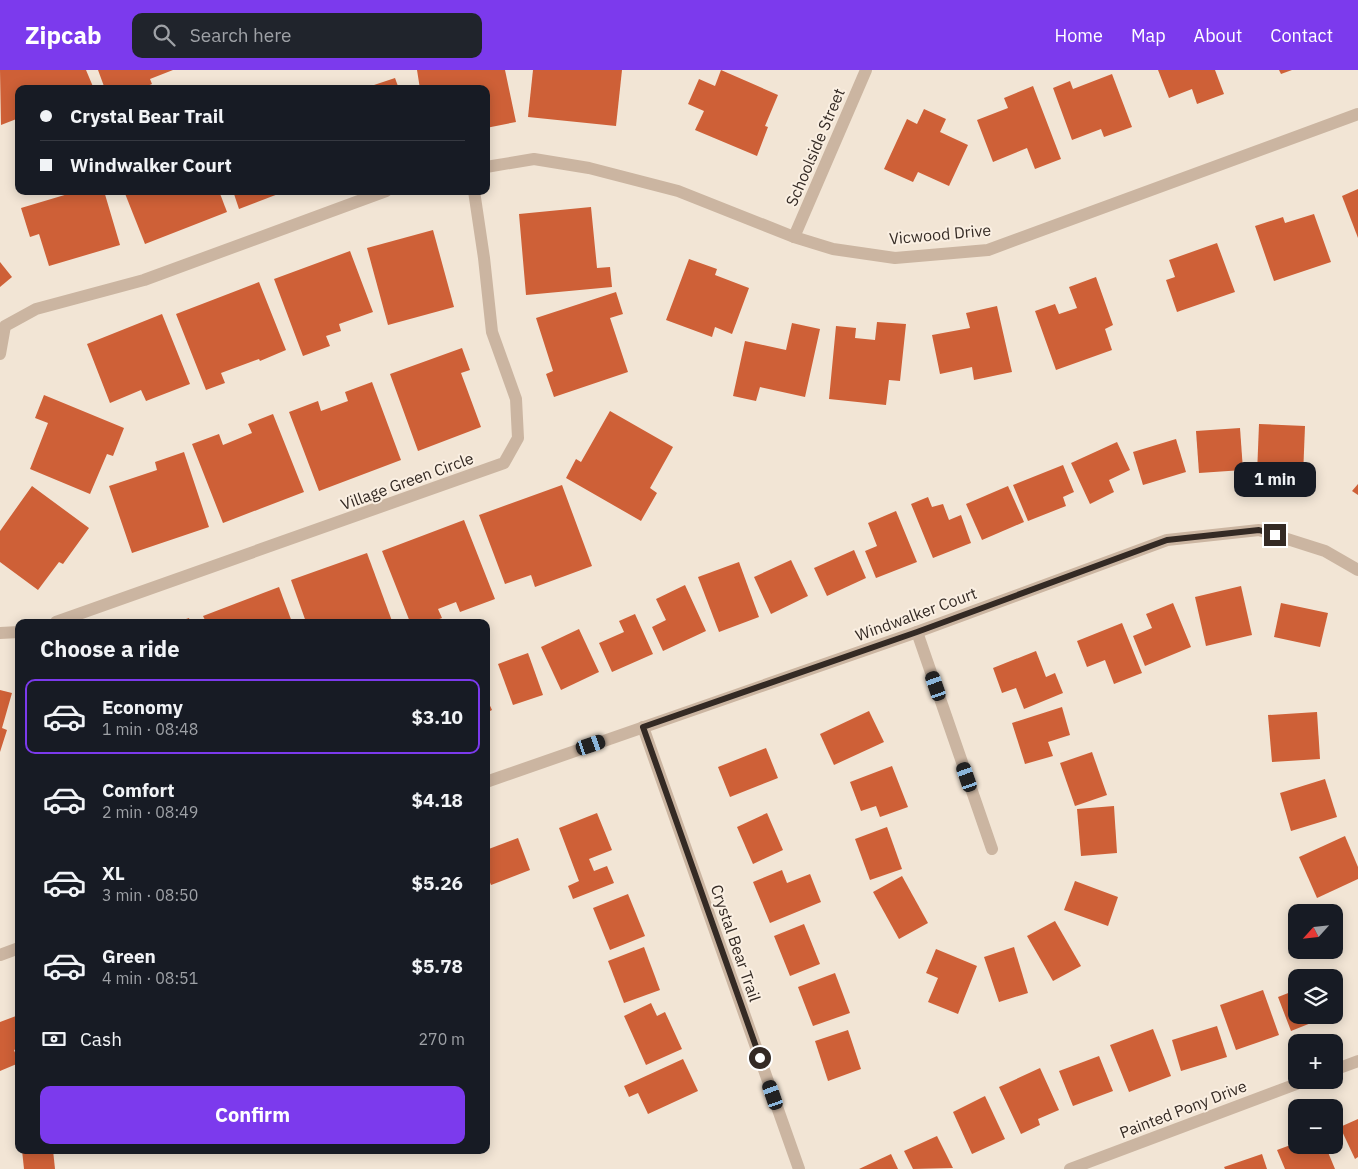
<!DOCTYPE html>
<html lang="en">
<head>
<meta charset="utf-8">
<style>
  :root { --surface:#171b24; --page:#20242c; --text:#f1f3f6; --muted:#9ea1a6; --line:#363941; --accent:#7c3aed }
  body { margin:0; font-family:"IBM Plex Sans",sans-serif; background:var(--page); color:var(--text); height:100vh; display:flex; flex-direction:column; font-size:19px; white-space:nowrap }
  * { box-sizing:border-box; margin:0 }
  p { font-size:16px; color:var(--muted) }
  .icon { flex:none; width:28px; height:28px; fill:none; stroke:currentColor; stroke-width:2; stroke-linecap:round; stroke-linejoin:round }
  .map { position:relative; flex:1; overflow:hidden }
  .details { position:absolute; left:15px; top:549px; width:475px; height:535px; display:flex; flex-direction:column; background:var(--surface); border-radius:10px; box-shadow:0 2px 12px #0003 }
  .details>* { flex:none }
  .top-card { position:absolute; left:15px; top:15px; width:475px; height:110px; border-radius:10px; box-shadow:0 2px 12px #0003; display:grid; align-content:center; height:110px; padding:0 25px; background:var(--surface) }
  .needle { width:32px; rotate:243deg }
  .controls { position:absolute; left:1288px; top:834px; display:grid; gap:10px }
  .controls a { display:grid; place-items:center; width:55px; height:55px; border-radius:10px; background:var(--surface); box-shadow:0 2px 12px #0003; font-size:25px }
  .end { position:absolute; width:22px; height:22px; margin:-11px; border:6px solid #342a24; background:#fff; box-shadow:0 0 0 2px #fff }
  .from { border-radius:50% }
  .bubble { position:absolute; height:35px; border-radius:10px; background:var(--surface); box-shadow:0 2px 12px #0003; font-size:16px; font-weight:700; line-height:35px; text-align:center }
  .car { position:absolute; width:15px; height:30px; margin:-15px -8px; border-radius:6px; box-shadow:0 0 4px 1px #0007; background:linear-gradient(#222 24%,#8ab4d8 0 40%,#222 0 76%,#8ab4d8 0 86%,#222 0) }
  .top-card b { display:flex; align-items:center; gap:18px; height:48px; font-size:19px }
  .top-card b+b { border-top:1px solid var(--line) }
  .top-card i { width:12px; height:12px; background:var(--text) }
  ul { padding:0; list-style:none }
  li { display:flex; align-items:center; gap:15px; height:75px; margin:0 10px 8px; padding:0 15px; border:2px solid transparent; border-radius:10px }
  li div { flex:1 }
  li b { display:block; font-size:19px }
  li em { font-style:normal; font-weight:700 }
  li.active { border-color:var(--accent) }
  li>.icon { width:45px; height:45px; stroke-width:1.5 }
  h2 { padding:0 25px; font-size:22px; line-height:60px }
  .pay { display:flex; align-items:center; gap:12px; height:55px; padding:0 25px; font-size:19px }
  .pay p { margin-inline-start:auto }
  .cta { display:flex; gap:10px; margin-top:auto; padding:10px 25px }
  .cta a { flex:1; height:58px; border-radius:10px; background:var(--accent); color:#fff; font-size:20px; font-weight:700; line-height:58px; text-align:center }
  header { display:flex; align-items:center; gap:30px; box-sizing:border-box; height:70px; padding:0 25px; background:var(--accent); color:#fff }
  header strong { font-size:24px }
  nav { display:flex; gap:28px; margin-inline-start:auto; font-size:18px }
  .search { width:350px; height:45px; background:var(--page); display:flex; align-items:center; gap:12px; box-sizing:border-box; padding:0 18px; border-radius:10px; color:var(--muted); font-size:19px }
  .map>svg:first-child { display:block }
</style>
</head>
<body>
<header>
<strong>Zipcab</strong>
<div class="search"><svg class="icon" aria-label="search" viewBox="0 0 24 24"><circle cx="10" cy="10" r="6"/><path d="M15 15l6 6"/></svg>Search here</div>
<nav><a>Home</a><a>Map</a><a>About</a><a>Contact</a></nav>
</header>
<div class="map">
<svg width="1358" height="1099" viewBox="0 0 1358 1099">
  <rect width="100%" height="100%" fill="#f2e5d5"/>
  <!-- building -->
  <g fill="#ce6037">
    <polygon points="0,0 86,0 94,19 19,19 19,48 1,55"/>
    <polygon points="98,0 173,0 150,9 152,14 140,19 105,19"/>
    <polygon points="417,0 505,0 516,52 486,58 486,19 420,19"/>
    <polygon points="533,0 622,0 616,56 528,47"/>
    <polygon points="721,0 778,25 765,56 768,57 757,86 695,60 704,41 688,34 699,9 715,16"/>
    <polygon points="1158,0 1215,0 1224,24 1197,34 1192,19 1169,28"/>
    <polygon points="1279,0 1292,0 1281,4"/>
    <polygon points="1112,4 1132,57 1104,67 1101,59 1072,70 1053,18 1070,11 1073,19"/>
    <polygon points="395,8 399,19 365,19 365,18"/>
    <polygon points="1033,16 1061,89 1035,99 1027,78 993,92 977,50 1008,38 1004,28"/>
    <polygon points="924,39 946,49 940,62 968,75 949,116 918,102 913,112 884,99 907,49 917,54"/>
    <polygon points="1358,119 1358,168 1342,126"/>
    <polygon points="78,121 104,121 120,175 49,196 39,164 30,167 21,138"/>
    <polygon points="124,121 219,121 227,142 145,174"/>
    <polygon points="233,121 286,121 239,139"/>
    <polygon points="591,137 597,198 610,197 612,217 526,225 519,144"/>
    <polygon points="1314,144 1331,192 1274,211 1255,156 1283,147 1285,153"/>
    <polygon points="433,160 454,237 388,255 367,178"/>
    <polygon points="1217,173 1235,222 1177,242 1166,210 1175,207 1169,190"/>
    <polygon points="350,181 373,242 339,254 341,261 326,266 330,276 303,286 274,209"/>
    <polygon points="689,189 717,199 715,205 749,218 732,264 715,257 712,267 666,250"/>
    <polygon points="0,192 12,207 0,217"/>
    <polygon points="1096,207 1113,255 1105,259 1112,280 1056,300 1035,241 1055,234 1059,244 1077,238 1069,217"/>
    <polygon points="259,212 286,280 260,291 259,289 221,303 225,313 206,320 176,244"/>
    <polygon points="616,222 623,244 610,248 628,302 554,327 546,304 553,301 536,248"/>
    <polygon points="997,236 1012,302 974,310 972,297 940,304 932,265 970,258 966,243"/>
    <polygon points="162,244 190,314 146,331 141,320 110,333 87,274"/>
    <polygon points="877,252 906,254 900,311 889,310 886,335 829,329 836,256 856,258 855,268 875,270"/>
    <polygon points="792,253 820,259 805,327 760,317 756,331 733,326 745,271 786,280"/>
    <polygon points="462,278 470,300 461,303 481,357 418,381 390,304"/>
    <polygon points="372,312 401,390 319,421 289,342 318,331 321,341 348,331 345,322"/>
    <polygon points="44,325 124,358 113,386 107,384 90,424 30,399 48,353 35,348"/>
    <polygon points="610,341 673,377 650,418 657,423 641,451 566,408 576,389 581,392"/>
    <polygon points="273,344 304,422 223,453 192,374 219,364 223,375 252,363 248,354"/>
    <polygon points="1259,354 1305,356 1303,406 1257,404"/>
    <polygon points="1240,358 1243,400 1199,403 1196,361"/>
    <polygon points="1176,369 1186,402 1143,415 1133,382"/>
    <polygon points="1117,372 1130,400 1109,410 1114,422 1090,434 1071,393"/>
    <polygon points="184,382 209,457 132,483 109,416 157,400 155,392"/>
    <polygon points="1063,395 1074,422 1063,427 1066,436 1028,451 1013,415"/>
    <polygon points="1358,414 1358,425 1352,421"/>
    <polygon points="562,415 592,496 535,517 531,505 505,514 479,445"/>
    <polygon points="32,416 89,458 63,494 59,492 38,520 0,492 0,461"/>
    <polygon points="1008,416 1024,452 982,470 966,434"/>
    <polygon points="928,427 932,437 943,434 949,450 961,445 971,473 933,488 911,434"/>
    <polygon points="896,441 917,492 876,508 865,481 877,476 868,453"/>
    <polygon points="464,450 495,529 460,542 456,532 438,539 442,548 431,552 410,552 382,481"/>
    <polygon points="854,480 866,508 827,526 814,498"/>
    <polygon points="367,483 392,551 387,552 306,552 291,510"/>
    <polygon points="791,490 808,526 771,544 754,507"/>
    <polygon points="739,492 759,547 719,562 698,507"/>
    <polygon points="685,515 706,561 663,581 652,557 666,550 656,529"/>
    <polygon points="1241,516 1252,565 1206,576 1195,527"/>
    <polygon points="279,517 292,552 206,552 203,546"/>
    <polygon points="1173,533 1191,577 1145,596 1133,566 1152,558 1146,544"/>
    <polygon points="1281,533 1328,543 1320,577 1274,567"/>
    <polygon points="635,544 653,584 612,602 599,573 624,562 619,551"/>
    <polygon points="189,548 190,552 177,552"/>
    <polygon points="1122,553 1142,603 1114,614 1105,590 1087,597 1077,571"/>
    <polygon points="579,559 599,602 561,620 541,577"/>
    <polygon points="1036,581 1046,607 1055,603 1063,623 1024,639 1016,618 1002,623 993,598"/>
    <polygon points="528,583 543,625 513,635 498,594"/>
    <polygon points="0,620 12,623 2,658 7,660 0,682"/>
    <polygon points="486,627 492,640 486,643"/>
    <polygon points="1062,637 1070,665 1048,672 1053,686 1025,694 1012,653"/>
    <polygon points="869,641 884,672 834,695 820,664"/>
    <polygon points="1317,642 1320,689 1272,692 1268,645"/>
    <polygon points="766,678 778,708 730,727 718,697"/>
    <polygon points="1092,682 1107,725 1075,736 1060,693"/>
    <polygon points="892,696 908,737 880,747 876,736 861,741 850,712"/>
    <polygon points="1325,709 1337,747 1291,761 1280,723"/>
    <polygon points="1114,736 1117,783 1081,786 1077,739"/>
    <polygon points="597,743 612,780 589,789 594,801 607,796 614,813 573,829 568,816 579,811 559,758"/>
    <polygon points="767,743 783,780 753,794 737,757"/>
    <polygon points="887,757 902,799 870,810 855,769"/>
    <polygon points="1345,766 1358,797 1358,809 1317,828 1299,787"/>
    <polygon points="518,768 530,800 491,815 486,803 486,780"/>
    <polygon points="782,800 787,813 810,804 821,832 770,853 753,812"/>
    <polygon points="902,806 928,853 899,869 873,822"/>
    <polygon points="1075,811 1118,827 1108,856 1064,840"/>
    <polygon points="628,824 645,866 610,880 593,838"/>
    <polygon points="1055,851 1081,896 1053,911 1027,866"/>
    <polygon points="804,854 820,894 790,906 774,866"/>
    <polygon points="644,877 660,920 624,933 608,891"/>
    <polygon points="1014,877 1028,923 999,932 984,887"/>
    <polygon points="936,879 977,896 958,944 928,932 938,908 926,903"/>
    <polygon points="835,903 850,943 813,956 798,917"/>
    <polygon points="1263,920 1279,965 1236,980 1220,935"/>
    <polygon points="1296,920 1296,945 1326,945 1326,947 1291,961 1278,927"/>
    <polygon points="651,933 657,946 665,942 682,979 646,995 624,946"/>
    <polygon points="16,946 19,953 19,978 14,980 19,993 0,1001 0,952"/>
    <polygon points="1217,956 1227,987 1181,1001 1172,970"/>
    <polygon points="1153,959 1171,1006 1129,1022 1110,975"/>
    <polygon points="848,960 861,999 828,1011 815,971"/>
    <polygon points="1099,986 1113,1021 1073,1036 1059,1001"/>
    <polygon points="683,989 698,1021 648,1044 638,1023 629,1027 624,1016"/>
    <polygon points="1040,998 1059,1040 1038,1049 1040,1055 1021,1064 999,1017"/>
    <polygon points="985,1026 1005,1069 972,1084 953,1042"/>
    <polygon points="1358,1049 1358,1087 1355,1089 1340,1057"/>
    <polygon points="937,1066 953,1098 913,1099 904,1081"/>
    <polygon points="1296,1073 1296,1075 1325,1075 1335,1099 1285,1099 1277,1080"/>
    <polygon points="22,1080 53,1080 55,1099 24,1099"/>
    <polygon points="891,1084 898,1099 859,1099"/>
    <polygon points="1262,1084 1267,1099 1225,1099 1224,1097"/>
  </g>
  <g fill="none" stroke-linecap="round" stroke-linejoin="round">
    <!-- street -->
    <g stroke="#cbb5a1" stroke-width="12">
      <polyline points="486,97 534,89 589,98 678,121 794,167 833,179 895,188 988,180 1358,44"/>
      <polyline points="794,167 866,0"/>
      <polyline points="0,284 5,256 36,239 144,210 386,121"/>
      <polyline points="56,552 504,393 518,368 516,329 492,262 484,188 474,121"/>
      <polyline points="917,562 992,779"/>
      <polyline points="0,563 19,562"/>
      <polyline points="643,657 799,1099"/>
      <polyline points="486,712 917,562 1167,470 1259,460 1325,481 1358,500"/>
      <polyline points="0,885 19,878"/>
      <polyline points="1334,1000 1358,991"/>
      <polyline points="1070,1099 1307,1010"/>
    </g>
  </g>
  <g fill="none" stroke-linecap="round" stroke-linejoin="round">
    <!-- route -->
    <polyline stroke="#342a24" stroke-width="6" points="760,988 643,657 917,562 1167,470 1259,460 1275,465"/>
  </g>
  <g text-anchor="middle" stroke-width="4" stroke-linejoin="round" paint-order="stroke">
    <!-- street labels -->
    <g font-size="16" fill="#342a24" stroke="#faefe2">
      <text transform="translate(815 77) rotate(-67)" y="6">Schoolside Street</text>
      <text transform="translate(940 164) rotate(-5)" y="6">Vicwood Drive</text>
      <text transform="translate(407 411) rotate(-20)" y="6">Village Green Circle</text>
      <text transform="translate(916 544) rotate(-20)" y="6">Windwalker Court</text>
      <text transform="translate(736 873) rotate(71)" y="6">Crystal Bear Trail</text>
      <text transform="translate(1183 1039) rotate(-21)" y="6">Painted Pony Drive</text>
    </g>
  </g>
</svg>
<div class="controls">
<a><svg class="needle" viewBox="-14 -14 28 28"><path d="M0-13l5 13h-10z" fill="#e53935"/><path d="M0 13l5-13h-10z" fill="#9ea1a6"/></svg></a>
<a><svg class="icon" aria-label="layers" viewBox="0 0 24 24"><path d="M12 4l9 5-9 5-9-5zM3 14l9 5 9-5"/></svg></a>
<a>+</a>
<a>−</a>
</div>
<i class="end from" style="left:760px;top:988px"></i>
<i class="end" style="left:1275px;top:465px"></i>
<div class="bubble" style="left:1234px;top:392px;width:82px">1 min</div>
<i class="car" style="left:936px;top:616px;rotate:341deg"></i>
<i class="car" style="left:591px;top:675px;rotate:71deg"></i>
<i class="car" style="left:967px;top:707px;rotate:341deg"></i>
<i class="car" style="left:773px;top:1025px;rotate:341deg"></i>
<div class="top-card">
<b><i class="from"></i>Crystal Bear Trail</b>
<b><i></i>Windwalker Court</b>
</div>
<section class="details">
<h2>Choose a ride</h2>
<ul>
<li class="active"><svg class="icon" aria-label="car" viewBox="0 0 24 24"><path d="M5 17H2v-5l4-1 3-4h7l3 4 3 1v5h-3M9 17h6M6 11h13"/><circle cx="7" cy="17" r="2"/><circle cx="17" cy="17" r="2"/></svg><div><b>Economy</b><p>1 min · 08:48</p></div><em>$3.10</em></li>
<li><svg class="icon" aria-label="car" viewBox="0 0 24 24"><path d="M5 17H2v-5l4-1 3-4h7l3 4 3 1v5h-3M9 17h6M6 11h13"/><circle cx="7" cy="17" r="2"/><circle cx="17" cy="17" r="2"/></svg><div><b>Comfort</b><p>2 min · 08:49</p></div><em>$4.18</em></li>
<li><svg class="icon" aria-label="car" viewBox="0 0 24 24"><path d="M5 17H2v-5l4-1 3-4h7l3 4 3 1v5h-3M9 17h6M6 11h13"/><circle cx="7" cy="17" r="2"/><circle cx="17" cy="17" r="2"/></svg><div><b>XL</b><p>3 min · 08:50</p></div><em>$5.26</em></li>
<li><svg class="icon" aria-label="car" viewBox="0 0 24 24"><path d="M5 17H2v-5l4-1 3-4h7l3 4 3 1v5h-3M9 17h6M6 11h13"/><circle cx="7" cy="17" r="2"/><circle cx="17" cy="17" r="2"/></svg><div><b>Green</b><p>4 min · 08:51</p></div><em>$5.78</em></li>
</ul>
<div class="pay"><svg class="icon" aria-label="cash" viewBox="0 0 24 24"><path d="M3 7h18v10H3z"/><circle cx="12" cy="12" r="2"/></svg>Cash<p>270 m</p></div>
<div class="cta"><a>Confirm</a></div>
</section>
</div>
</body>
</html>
